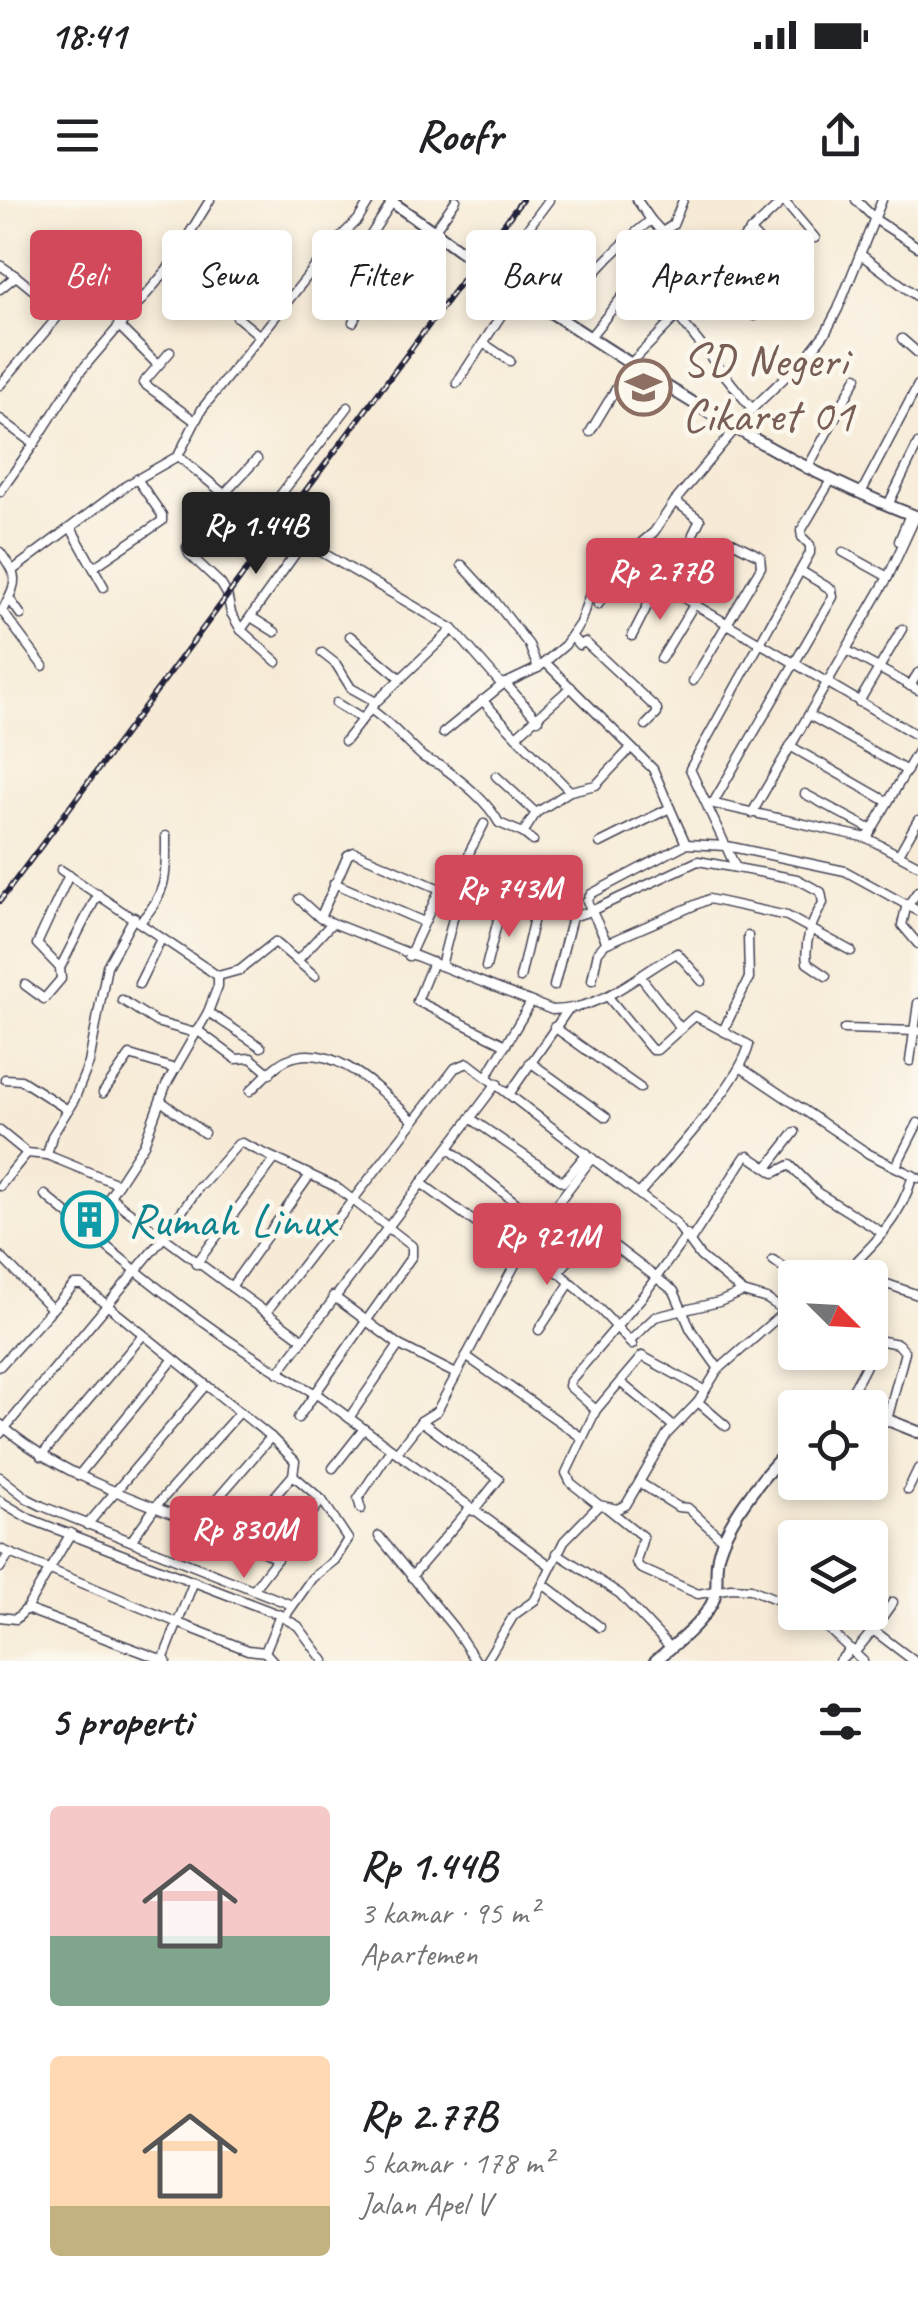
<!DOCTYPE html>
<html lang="id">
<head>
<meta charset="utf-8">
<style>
  body { margin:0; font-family:Caveat,sans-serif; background:#f2f2f2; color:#202124; height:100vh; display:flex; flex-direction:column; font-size:38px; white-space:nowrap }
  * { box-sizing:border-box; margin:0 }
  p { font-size:32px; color:#757577 }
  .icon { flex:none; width:55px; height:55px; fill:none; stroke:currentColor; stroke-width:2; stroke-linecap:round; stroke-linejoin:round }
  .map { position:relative; height:1461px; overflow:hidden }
  .panel { display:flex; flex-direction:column; background:#fff; flex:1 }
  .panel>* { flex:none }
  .top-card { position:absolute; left:30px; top:30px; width:860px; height:90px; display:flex; gap:20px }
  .needle { width:65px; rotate:114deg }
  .fabs { position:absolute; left:778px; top:1060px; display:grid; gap:20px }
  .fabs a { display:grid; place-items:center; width:110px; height:110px; border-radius:10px; background:#fff; box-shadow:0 5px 15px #0003; font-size:50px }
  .price { position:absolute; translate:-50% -85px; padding:0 22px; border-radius:10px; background:#d1495b; color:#fff; font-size:32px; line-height:65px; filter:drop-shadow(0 2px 5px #0008) }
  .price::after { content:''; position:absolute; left:50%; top:60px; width:30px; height:22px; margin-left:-15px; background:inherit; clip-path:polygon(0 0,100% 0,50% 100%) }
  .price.selected { background:#222; color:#fff }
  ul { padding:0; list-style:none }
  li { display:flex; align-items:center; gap:30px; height:250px; padding:0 50px }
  li span { display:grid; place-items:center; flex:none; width:280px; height:200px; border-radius:10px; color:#555 }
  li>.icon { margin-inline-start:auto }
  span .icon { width:120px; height:120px; fill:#fffc; stroke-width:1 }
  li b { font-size:42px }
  h2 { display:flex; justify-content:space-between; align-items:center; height:120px; padding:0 50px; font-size:42px }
  .pill { padding:0 35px; border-radius:10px; background:#fff; box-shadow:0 5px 15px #0003; font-size:35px; line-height:90px }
  .pill.selected { background:#d1495b; color:#fff }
  .status { display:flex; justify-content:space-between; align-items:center; height:70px; padding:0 50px; background:#fff; direction:ltr }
  .status svg { height:28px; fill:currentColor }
  header { display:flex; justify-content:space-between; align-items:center; height:130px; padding:0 50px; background:#fff; font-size:45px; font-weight:700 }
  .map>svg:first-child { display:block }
</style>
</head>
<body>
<div class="status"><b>18:41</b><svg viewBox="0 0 49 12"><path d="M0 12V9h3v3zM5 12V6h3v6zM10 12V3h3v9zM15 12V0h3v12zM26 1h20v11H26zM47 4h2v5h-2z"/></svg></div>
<header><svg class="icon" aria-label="menu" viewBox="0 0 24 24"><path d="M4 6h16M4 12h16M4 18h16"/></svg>Roofr<svg class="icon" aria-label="share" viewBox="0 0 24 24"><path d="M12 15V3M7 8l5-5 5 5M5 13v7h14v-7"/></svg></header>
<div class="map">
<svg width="918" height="1461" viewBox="0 0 918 1461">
  <rect width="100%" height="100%" fill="#fbf7ec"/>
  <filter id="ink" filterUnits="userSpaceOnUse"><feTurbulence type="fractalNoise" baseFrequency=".01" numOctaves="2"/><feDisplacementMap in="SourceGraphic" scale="20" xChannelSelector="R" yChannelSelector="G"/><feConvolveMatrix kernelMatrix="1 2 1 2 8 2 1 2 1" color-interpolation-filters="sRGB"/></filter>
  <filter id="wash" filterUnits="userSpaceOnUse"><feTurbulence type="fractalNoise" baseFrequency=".0048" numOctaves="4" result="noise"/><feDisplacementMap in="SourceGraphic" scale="40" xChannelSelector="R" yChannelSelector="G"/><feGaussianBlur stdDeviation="2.25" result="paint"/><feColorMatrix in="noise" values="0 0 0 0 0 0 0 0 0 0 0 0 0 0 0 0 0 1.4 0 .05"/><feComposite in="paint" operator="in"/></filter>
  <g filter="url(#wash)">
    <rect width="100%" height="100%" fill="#f7ebd7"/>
  </g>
  <g filter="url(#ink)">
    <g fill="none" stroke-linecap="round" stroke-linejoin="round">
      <defs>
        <g id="minor">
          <path d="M637,0L651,20"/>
          <path d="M783,0L815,38"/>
          <path d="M856,0L876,20L918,47"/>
          <path d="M434,31L456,0"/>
          <path d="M750,31L776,58"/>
          <path d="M525,32L549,0"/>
          <path d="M186,42L228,71"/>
          <path d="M860,54L918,97"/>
          <path d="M678,60L703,90"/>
          <path d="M0,65L16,76"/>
          <path d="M105,70L143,99"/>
          <path d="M713,79L754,116"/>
          <path d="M0,89L16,76L60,112"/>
          <path d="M677,115L752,209"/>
          <path d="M237,117L260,136"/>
          <path d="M559,119C585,80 614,49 651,20L662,32L673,25L683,0"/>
          <path d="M353,122L360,109L342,92L340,83L392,2"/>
          <path d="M118,125L157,164"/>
          <path d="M590,137L634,82L643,85"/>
          <path d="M902,139L918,153"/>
          <path d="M483,143L510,161"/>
          <path d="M170,152L143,183L195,221"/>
          <path d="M457,183L530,71"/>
          <path d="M0,185L83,87"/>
          <path d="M0,219L34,244L0,292"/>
          <path d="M590,232L632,162L713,79L745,37L783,1"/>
          <path d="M34,244L80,172L167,70L210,0"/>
          <path d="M178,256L224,294L262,315L268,311L348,207"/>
          <path d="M257,259L224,294L209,321L187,347L189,354L221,384L227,394L231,413L241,430L277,462"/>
          <path d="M807,269L857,177"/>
          <path d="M861,293L918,185"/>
          <path d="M675,301L700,320L693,334"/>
          <path d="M888,305L918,244"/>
          <path d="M71,328L104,387"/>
          <path d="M899,341L910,314"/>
          <path d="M0,352C21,380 16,383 2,411L43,466"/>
          <path d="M843,352L888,377"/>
          <path d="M462,365L495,401L529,445L538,468"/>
          <path d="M94,367L162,321V315L137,279"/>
          <path d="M13,370L127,285L178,256L202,209L333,44L358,20L370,0"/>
          <path d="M9,398L21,415"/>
          <path d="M598,405L620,368L631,367L918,536"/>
          <path d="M251,417L275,432"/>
          <path d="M241,430L298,350L313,347L453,429L502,485"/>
          <path d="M350,436L400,478"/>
          <path d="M632,436L658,385"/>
          <path d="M572,437L579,445L585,442L657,509V514L646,525"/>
          <path d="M846,450L918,490"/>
          <path d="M322,453L336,464L351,488L376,502"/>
          <path d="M661,459L732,342L760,356L761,367L693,481"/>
          <path d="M546,463L653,569L670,608"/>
          <path d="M505,483L538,520"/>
          <path d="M910,486L918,473"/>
          <path d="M482,500L516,536"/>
          <path d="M859,502L902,429"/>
          <path d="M336,503L362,519"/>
          <path d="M370,509C391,523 405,541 423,557C430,562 438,563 444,568C464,583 488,602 499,623L523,633"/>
          <path d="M809,515L907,571"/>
          <path d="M443,533L502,485L538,468L565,445L580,423L594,382L654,332L675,301L752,209L808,155L826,132L838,109L882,0"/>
          <path d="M345,541L376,502L453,429"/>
          <path d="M790,546L888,602"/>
          <path d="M496,576L536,613"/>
          <path d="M570,591L516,536L571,487"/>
          <path d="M805,594L872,630"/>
          <path d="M710,603L867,638L918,665"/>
          <path d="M713,603L833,397L832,390L801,371"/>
          <path d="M752,613L888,377L916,316"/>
          <path d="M867,638L918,551"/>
          <path d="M533,641L523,633L536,613L570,591L596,585L631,548"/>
          <path d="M600,643L670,608L686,644"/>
          <path d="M899,654L918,620"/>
          <path d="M735,666L690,569L810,353V345L802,337L801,331L831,280"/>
          <path d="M334,683L424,722"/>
          <path d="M918,691L906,708L902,725L918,744"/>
          <path d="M299,699L320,718L552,810C603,810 635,776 677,753L702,781"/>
          <path d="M320,718L348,655L354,652L440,689L469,691L572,717L591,711L698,661L797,679L821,692L823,703C812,722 804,740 807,763L826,776"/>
          <path d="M141,721C168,692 166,674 166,636"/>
          <path d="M607,743L587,701L591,694L686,644L727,646L845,671L918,711"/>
          <path d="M409,756L440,689"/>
          <path d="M297,761L332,723"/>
          <path d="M433,762L417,801L506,845"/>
          <path d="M441,766L470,651L484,624"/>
          <path d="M486,767L503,700"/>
          <path d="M60,768L98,694"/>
          <path d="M218,776L240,770L275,742L315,776"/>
          <path d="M640,776L681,829"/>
          <path d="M520,778L536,709"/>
          <path d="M592,780L598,752L605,744L709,699L787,716L851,751"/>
          <path d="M139,784L161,739"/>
          <path d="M25,785L44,799L61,779L60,768L37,744L69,675"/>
          <path d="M554,786L572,717"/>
          <path d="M609,798L652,850H657L695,816L749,845C739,885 667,960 639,994"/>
          <path d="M122,800L156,822L195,833"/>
          <path d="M208,812L261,847"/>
          <path d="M554,827L640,888"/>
          <path d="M844,829L918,831"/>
          <path d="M197,830L236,859L251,858L270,874"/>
          <path d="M723,831L749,778L748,736"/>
          <path d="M910,861L918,803"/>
          <path d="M530,862L606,917"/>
          <path d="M740,867L869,954L918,978"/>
          <path d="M487,876L530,804"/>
          <path d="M5,879L21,880L68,910"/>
          <path d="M250,891C261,881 273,866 286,860C333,838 382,893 414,921"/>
          <path d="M103,893L130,855L175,869"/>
          <path d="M510,893L567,811"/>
          <path d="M161,901L204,933"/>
          <path d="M470,918L563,982L587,953"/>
          <path d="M0,931L27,953L47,955L118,984L144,944L166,885L208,812L218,786V776L61,670"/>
          <path d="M47,955L52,936L74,900L89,863L107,766L134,717"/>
          <path d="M896,966L918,923"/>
          <path d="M767,968L795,932"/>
          <path d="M421,983L513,1050L536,1019L448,948"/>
          <path d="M118,984L110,996L124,1008L302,1139"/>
          <path d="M203,984L238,944L242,943L336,987L412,1046V1056L298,1218"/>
          <path d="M0,986L27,953"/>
          <path d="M45,995C131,1068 218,1141 318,1195L551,1366"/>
          <path d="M691,1040L745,957L749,956L774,973L790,965L818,993L883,1033"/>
          <path d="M613,1045L674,1091L691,1130L719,1169"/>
          <path d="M525,1046C564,1075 601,1107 632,1145"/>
          <path d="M0,1056L52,1109"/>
          <path d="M773,1060L797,1078"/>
          <path d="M196,1064L274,960"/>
          <path d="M848,1069L868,1078"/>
          <path d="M558,1072L591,1037L580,1025"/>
          <path d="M839,1078C872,1047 901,1019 913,975"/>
          <path d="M870,1078L918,1095"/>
          <path d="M231,1087L310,975"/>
          <path d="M333,1096L399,1145L456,1174"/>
          <path d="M267,1111L455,868L468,863L675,1022L700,1056L743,1092L767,1099L785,1111"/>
          <path d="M539,1130L570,1083"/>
          <path d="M878,1140L898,1144L905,1152L887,1220"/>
          <path d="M629,1142L655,1117L719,1102L743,1092"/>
          <path d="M466,1156L581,1237"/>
          <path d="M0,1166L74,1085H82L271,1237L295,1261L293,1275L238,1339"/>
          <path d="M278,1173L497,883"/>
          <path d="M620,1182L673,1226"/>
          <path d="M698,1202L726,1226"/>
          <path d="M846,1203C862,1171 885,1143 875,1107"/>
          <path d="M596,1210L569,1186L570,1181L642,1097L687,1035"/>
          <path d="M349,1218L399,1145"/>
          <path d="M421,1221L499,1279L473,1311"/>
          <path d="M0,1224C78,1292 186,1311 277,1359"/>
          <path d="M0,1234L163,1038L199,987"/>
          <path d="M397,1252L421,1221L437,1211L525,1046L592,958"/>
          <path d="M41,1256L143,1135"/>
          <path d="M333,1268L363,1230"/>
          <path d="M78,1276L173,1160"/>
          <path d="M0,1277L28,1299L42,1306L292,1405"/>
          <path d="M640,1283L678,1307L688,1308L724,1341"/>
          <path d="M908,1290L918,1269"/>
          <path d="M0,1301L30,1319L280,1415"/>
          <path d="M599,1305L571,1283L566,1273L596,1210L642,1156L704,1190"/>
          <path d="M607,1308L643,1337L636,1362L640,1368L698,1394L731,1388L751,1389L795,1407"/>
          <path d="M361,1309L358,1299L391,1249"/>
          <path d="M198,1321L271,1237"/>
          <path d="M87,1325L205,1186"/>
          <path d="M379,1336L454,1428L476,1461"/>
          <path d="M131,1341L156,1306L239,1213"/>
          <path d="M0,1349L178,1423L248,1450L265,1452L273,1461"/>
          <path d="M557,1353L620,1394L671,1448"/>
          <path d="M0,1368L9,1354"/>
          <path d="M411,1377L470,1308"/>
          <path d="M543,1384L600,1427"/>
          <path d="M253,1390L322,1300"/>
          <path d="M26,1409L166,1461"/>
          <path d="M810,1412L863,1461"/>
          <path d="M280,1415L284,1418L312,1378L335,1360L348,1339L322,1300L293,1275"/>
          <path d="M0,1417L16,1419L26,1409L71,1333"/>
          <path d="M284,1418L298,1426L324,1461"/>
          <path d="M873,1430L893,1402"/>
          <path d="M265,1452L280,1415"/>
          <path d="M855,1452L873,1430L914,1461"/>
          <path d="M163,1460L194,1381"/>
          <path d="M486,1461L514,1415L535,1400L564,1341L599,1305L617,1309L626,1305L667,1234L698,1202L717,1171L785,1111L795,1118"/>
          <path d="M839,1461L851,1449"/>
        </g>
        <g id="tertiary">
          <path d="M389,0L443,38"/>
          <path d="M505,83C636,166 773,263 918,317"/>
          <path d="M827,1208L837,1202L856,1208"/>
          <path d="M870,1213L918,1232"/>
          <path d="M655,1461C674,1445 698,1427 711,1405C721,1388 713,1371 719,1352C730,1315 767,1270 795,1244"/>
        </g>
      </defs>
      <use href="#minor" stroke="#424052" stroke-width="11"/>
      <use href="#tertiary" stroke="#424052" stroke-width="14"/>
      <use href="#minor" stroke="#fff" stroke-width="8"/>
      <use href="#tertiary" stroke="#fff" stroke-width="10"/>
      <defs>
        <path id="rail" d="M0,701L522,0"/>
      </defs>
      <use href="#rail" stroke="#22223b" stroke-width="6"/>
      <use href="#rail" stroke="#fbf7ec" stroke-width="2.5" stroke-dasharray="8" stroke-linecap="butt"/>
      <defs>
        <path id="tertiary-bridge" d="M443,38L505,83"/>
      </defs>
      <use href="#tertiary-bridge" stroke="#424052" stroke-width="14" stroke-linecap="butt"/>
      <use href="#tertiary-bridge" stroke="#fff" stroke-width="10"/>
    </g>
  </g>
  <defs>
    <symbol id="school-ring" viewBox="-11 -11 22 22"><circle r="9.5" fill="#fbf7ec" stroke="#8d6e63" stroke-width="1.5"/><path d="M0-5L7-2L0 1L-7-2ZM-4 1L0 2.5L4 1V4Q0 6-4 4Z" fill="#8d6e63"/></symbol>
    <symbol id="building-ring" viewBox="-11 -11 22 22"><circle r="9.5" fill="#fbf7ec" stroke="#0f9aa8" stroke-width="1.5"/><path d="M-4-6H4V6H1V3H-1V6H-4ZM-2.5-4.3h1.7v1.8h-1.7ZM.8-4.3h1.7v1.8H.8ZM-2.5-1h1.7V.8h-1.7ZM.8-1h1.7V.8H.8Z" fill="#0f9aa8"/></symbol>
  </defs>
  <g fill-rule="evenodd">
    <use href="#school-ring" x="612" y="156" width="63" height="63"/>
    <use href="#building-ring" x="58" y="988" width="63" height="63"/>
  </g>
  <g text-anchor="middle" stroke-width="9" stroke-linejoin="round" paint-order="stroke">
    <g font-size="48" fill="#785e54" stroke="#fbf7ec" text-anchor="start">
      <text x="682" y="176">SD Negeri<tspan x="682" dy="55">Cikaret 01</tspan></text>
    </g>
    <g font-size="48" fill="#0d838f" stroke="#fbf7ec" text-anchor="start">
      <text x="128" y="1036">Rumah Linux</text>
    </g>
  </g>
</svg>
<div class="fabs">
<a><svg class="needle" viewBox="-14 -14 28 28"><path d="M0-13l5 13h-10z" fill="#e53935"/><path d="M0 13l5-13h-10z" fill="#757577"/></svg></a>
<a><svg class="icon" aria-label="locate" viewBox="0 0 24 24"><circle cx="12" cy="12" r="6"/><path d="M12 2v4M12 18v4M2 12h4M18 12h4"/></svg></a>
<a><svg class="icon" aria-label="layers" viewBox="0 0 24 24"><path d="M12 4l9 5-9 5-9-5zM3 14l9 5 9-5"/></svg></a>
</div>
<b class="price selected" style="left:256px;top:377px">Rp 1.44B</b>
<b class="price" style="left:660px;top:423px">Rp 2.77B</b>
<b class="price" style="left:509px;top:740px">Rp 743M</b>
<b class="price" style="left:547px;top:1088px">Rp 921M</b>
<b class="price" style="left:244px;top:1381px">Rp 830M</b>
<div class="top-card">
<a class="pill selected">Beli</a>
<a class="pill">Sewa</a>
<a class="pill">Filter</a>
<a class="pill">Baru</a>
<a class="pill">Apartemen</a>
</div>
</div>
<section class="panel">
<h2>5 properti<svg class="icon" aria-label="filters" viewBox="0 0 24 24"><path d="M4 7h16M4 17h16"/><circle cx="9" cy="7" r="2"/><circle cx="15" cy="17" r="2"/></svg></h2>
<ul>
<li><span style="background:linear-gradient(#f6c9c9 65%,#7fa58c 0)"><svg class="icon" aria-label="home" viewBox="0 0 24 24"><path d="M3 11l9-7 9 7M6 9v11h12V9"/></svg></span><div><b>Rp 1.44B</b><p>3 kamar · 95 m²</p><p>Apartemen</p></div></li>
<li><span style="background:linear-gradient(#ffd9b3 75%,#c2b280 0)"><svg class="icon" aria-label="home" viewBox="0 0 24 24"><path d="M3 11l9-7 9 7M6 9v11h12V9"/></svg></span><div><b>Rp 2.77B</b><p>5 kamar · 178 m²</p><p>Jalan Apel V</p></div></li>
</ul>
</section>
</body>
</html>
